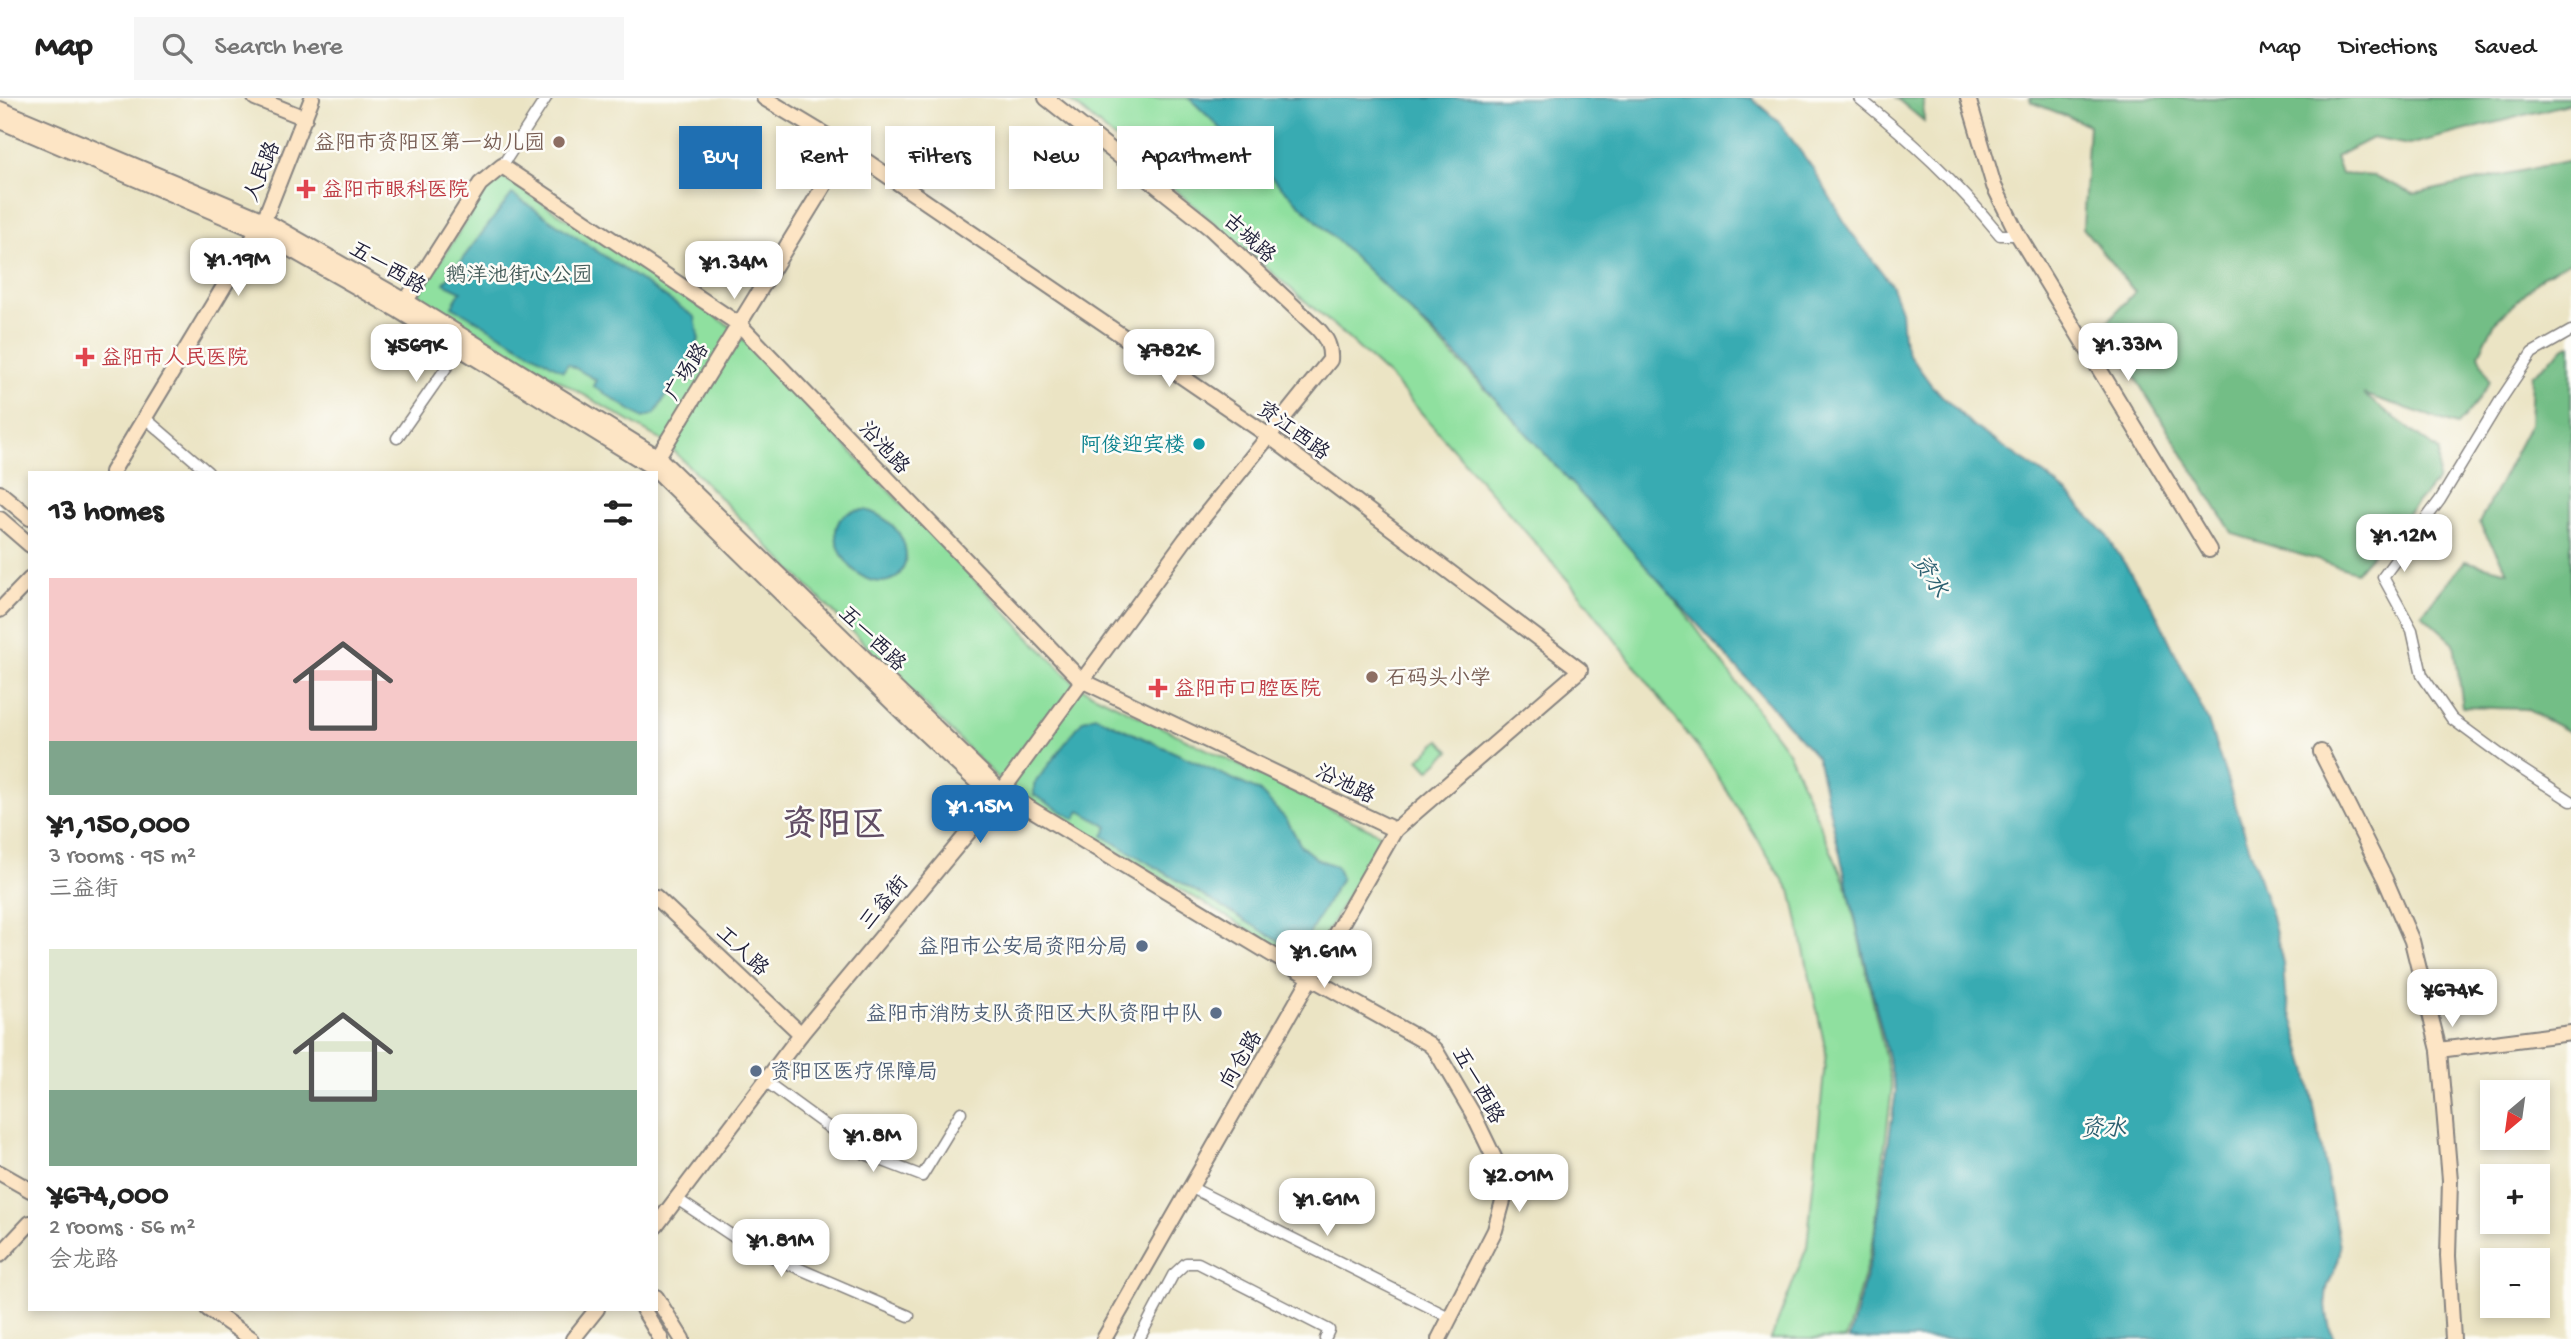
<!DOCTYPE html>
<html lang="en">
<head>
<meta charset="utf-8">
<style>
  body { margin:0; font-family:"Gochi Hand","LXGW WenKai TC",sans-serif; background:#f6f6f6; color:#222; height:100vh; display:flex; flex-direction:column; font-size:26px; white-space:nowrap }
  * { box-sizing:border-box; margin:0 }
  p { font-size:23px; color:#767676 }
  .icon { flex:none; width:38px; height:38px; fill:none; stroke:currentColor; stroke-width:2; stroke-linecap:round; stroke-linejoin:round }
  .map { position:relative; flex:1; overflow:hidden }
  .side { position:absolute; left:28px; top:373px; width:630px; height:840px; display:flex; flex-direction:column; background:#fff; border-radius:0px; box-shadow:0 4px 10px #0003 }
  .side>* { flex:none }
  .guide { position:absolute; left:679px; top:28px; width:665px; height:63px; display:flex; gap:14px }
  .needle { width:46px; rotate:209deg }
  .buttons { position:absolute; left:2480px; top:982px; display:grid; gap:14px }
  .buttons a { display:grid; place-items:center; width:70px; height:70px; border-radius:0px; background:#fff; box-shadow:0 4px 10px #0003; font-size:35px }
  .price { position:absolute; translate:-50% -60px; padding:0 16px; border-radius:14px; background:#fff; color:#222; font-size:23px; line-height:46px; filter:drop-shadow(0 2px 4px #0008) }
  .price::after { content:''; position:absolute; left:50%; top:42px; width:21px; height:16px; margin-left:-10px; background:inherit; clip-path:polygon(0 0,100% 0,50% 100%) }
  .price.current { background:#1f6fb2; color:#fff }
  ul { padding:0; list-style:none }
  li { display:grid; align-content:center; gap:14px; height:371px; padding:0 21px }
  li span { display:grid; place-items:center; height:217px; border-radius:0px; color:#555 }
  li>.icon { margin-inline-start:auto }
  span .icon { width:126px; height:126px; fill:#fffc; stroke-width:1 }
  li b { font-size:30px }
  h2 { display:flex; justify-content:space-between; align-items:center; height:84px; padding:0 21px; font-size:30px }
  .tag { padding:0 24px; border-radius:0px; background:#fff; box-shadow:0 4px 10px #0003; font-size:24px; line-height:63px }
  .tag.current { background:#1f6fb2; color:#fff }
  header { display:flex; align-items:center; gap:42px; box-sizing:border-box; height:98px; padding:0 35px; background:#fff; border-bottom:2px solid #e0e0e0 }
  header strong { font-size:33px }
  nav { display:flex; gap:38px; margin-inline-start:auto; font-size:24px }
  .search { width:490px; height:63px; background:#f6f6f6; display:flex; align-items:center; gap:18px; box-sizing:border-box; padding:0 24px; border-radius:0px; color:#767676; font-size:26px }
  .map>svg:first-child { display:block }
</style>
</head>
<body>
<header>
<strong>Map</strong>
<div class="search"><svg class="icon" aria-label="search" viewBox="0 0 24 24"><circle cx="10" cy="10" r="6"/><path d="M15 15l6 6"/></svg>Search here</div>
<nav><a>Map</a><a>Directions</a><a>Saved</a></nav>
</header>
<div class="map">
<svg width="2571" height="1241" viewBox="0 0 2571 1241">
  <rect width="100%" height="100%" fill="#fdfcf7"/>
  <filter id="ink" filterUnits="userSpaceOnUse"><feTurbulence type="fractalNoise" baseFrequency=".0143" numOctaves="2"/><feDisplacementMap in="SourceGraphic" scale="14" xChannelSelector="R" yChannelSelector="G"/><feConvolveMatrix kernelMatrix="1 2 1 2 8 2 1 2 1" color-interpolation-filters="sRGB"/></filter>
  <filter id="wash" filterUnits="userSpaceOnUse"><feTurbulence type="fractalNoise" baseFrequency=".00686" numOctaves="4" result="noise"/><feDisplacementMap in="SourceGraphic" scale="28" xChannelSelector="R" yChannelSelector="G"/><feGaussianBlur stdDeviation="1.57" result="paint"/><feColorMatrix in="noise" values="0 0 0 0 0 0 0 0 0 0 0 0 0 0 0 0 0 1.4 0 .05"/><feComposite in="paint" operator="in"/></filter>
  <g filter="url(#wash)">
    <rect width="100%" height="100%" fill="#ebe4c4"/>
    <g fill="#8fe09f" stroke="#58816d" stroke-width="2">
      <path d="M1064,0H1204L1628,439L1789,655L1848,792L1892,990L1873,1144L1846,1241H1771L1807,1149L1826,954L1792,796L1708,663L1579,495L1390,279L1332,226L1078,9Z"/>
      <path d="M497,75L731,229L1077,588L1382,737L1308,867L1001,684L666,345L417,199Z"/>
      <path d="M1440,642L1450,653L1429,672L1419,661Z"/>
    </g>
    <g fill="#73be86" stroke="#4a7060" stroke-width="2">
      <path d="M1896,0H1923L1924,23Z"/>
      <path d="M2030,0H2568L2571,5L2409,47L2372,40L2335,59L2341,76L2375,78L2414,96L2571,62V163L2544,177L2495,224L2479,256L2490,284L2477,304L2457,327L2363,296L2439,353L2437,383L2356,474L2233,436L2103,228L2135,194L2083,130L2089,27L2031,4Z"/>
      <path d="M2571,247V635L2526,611L2463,609L2454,545L2422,516L2465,463L2508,474L2479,425L2530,326L2532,278L2565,249Z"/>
    </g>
    <g fill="#39abb2" stroke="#2e6676" stroke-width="2">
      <path d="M1189,0H1751L1779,24L1814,72L1850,133L1891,186L1901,212L1903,240L1908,255L1932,288L1973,328L2045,377L2068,396L2105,435L2154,511L2208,623L2272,819L2283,865L2285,895L2307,971L2340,1148C2341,1166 2331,1175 2327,1191C2324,1206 2328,1227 2334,1241H1849L1873,1152L1896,993L1817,659L1456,257Z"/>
      <path d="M512,96L695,219L699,242L655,316L643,320L593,288L596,282L568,266L563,273L452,208L461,193L444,185Z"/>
      <path d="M865,412C880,416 895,426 902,441C911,460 904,484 880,484C842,483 811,411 865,412Z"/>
      <path d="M1095,618L1259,693L1287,722L1301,748L1317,761L1336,768L1341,780L1302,849L1294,852L1103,738L1108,729L1080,713L1075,721L1034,697V686L1083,622Z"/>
    </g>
  </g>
  <g filter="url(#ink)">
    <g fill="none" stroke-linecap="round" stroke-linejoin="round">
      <defs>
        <g id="street">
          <path d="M1859,0C1913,44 1955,82 2000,137H2018"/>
          <path d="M502,68L546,0"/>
          <path d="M2571,233L2532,255L2500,303L2440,402L2383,479L2412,532L2422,577L2452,621L2509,663L2571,703"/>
          <path d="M145,320L208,374"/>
          <path d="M397,340L460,250"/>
          <path d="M765,983L865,1056L922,1078L961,1014"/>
          <path d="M1190,1089L1449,1219"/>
          <path d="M677,1101L749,1149L909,1218"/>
          <path d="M1139,1241L1173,1177L1186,1165H1198L1329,1232L1325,1241"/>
        </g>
        <g id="secondary">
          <path d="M255,0L305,20"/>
          <path d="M764,0L847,50L1269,338L1580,572L1395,732L1104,1241"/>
          <path d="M1968,0L1994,88L2018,137L2209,452"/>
          <path d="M0,11L264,122L406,203L658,359L1001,693L1311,880L1429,946L1436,953L1473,1016L1500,1072L1506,1092L1495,1132L1439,1241"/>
          <path d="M0,23L258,133L399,213L652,369L907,619L995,701"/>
          <path d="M402,209L480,86L502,68L740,227L1081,582L1395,732"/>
          <path d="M654,365L847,50"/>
          <path d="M112,374L264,122L312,0"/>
          <path d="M0,395L30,420"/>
          <path d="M0,421L30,447"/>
          <path d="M0,512L30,481"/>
          <path d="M2321,654L2385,781L2412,843L2439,952L2450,1082L2448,1158L2453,1241"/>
          <path d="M656,799L801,936"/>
          <path d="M2439,952L2571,935"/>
          <path d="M0,1075L30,1092"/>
          <path d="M656,1128L801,936L996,701L1185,442L1330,262C1331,249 1327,241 1318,231L1210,130L1046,0"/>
          <path d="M0,1157L30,1125"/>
          <path d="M656,1199L682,1241"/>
          <path d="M208,1211L252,1241"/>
          <path d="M643,1211L661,1241"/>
          <path d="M573,1241L597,1211"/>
        </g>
      </defs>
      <use href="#street" stroke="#868380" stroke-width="13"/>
      <use href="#secondary" stroke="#868380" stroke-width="18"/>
      <use href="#street" stroke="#fff" stroke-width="10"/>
      <use href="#secondary" stroke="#fde5c5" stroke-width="14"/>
    </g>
  </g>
  <g fill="#8d6e63" stroke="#fdfcf7" stroke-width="2.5">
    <circle cx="559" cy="44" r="7"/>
    <circle cx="1372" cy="579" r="7"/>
  </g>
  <g fill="#e0444e" stroke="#fdfcf7" stroke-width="2.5">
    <path d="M302.5 80.5h7v7h7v7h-7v7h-7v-7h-7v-7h7z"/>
    <path d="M81.5 248.5h7v7h7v7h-7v7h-7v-7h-7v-7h7z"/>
    <path d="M1154.5 579.5h7v7h7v7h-7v7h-7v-7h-7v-7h7z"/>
  </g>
  <circle fill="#0f9aa8" stroke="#fdfcf7" stroke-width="2.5" cx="1199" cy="346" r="7"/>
  <g fill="#5c6f8a" stroke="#fdfcf7" stroke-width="2.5">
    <circle cx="1142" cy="848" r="7"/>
    <circle cx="1216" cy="915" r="7"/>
    <circle cx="756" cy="973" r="7"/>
  </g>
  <g text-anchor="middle" stroke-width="5" stroke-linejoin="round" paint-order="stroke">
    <g font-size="21" fill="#785e54" stroke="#fdfcf7" text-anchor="end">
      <text x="545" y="51">益阳市资阳区第一幼儿园</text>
      <text x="1386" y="586" text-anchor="start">石码头小学</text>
    </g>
    <g font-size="21" fill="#22223b" stroke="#fdfcf7">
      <text transform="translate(261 73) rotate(-68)" y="7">人民路</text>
      <text transform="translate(1250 139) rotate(43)" y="7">古城路</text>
      <text transform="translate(388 169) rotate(30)" y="7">五一西路</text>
      <text transform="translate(686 273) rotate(-58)" y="7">广场路</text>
      <text transform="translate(1294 332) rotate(36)" y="7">资江西路</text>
      <text transform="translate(885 349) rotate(47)" y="7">沿池路</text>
      <text transform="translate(873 540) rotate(44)" y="7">五一西路</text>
      <text transform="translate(1346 685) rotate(26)" y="7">沿池路</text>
      <text transform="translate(883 804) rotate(-50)" y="7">三益街</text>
      <text transform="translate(743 852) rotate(43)" y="7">工人路</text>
      <text transform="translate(1240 961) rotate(-60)" y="7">向仓路</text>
      <text transform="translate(1479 987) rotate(61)" y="7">五一西路</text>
    </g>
    <g font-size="21" fill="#be3a42" stroke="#fdfcf7" text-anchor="start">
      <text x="322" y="98">益阳市眼科医院</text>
      <text x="101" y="266">益阳市人民医院</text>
      <text x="1174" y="597">益阳市口腔医院</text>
    </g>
    <g font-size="21" fill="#435b59" stroke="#fdfcf7">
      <text x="519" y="183">鹅洋池街心公园</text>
    </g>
    <g font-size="21" fill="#0d838f" stroke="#fdfcf7" text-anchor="end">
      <text x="1185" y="353">阿俊迎宾楼</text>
    </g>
    <g font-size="21" fill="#4e5e75" stroke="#fdfcf7" text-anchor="end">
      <text x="1128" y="855">益阳市公安局资阳分局</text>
      <text x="1202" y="922">益阳市消防支队资阳区大队资阳中队</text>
      <text x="770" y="980" text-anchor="start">资阳区医疗保障局</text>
    </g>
    <g font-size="23" font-style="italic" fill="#2c6071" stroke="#fdfcf7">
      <text transform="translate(1931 477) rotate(57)" y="8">资水</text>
      <text x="2103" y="1037">资水</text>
    </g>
    <g font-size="35" font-weight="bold" fill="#614d64" stroke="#fdfcf7">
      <text x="834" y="737">资阳区</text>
    </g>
  </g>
</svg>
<div class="buttons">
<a><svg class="needle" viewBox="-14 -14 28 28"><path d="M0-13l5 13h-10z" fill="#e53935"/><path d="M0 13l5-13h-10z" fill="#767676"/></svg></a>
<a>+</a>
<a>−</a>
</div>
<b class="price" style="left:238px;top:200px">¥1.19M</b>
<b class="price" style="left:734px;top:203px">¥1.34M</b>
<b class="price" style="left:2128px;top:285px">¥1.33M</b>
<b class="price" style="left:416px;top:286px">¥569K</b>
<b class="price" style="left:1169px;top:291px">¥782K</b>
<b class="price" style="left:2404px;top:476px">¥1.12M</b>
<b class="price current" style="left:980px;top:747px">¥1.15M</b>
<b class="price" style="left:1324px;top:892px">¥1.61M</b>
<b class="price" style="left:2452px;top:931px">¥674K</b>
<b class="price" style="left:873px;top:1076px">¥1.8M</b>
<b class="price" style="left:1519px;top:1116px">¥2.01M</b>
<b class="price" style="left:1327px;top:1140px">¥1.61M</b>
<b class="price" style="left:781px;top:1181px">¥1.81M</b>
<div class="guide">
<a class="tag current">Buy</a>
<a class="tag">Rent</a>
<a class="tag">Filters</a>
<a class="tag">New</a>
<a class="tag">Apartment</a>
</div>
<section class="side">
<h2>13 homes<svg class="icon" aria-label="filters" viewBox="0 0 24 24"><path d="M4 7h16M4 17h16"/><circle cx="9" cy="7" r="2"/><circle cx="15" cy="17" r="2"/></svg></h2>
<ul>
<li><span style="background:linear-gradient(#f6c9c9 75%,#7fa58c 0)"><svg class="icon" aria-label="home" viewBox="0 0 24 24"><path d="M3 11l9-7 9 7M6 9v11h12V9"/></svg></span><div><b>¥1,150,000</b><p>3 rooms · 95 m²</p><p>三益街</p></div></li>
<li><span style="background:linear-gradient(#dfe7d0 65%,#7fa58c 0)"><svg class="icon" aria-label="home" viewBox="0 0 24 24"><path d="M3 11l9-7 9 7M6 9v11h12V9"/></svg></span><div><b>¥674,000</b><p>2 rooms · 56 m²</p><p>会龙路</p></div></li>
</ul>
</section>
</div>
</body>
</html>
